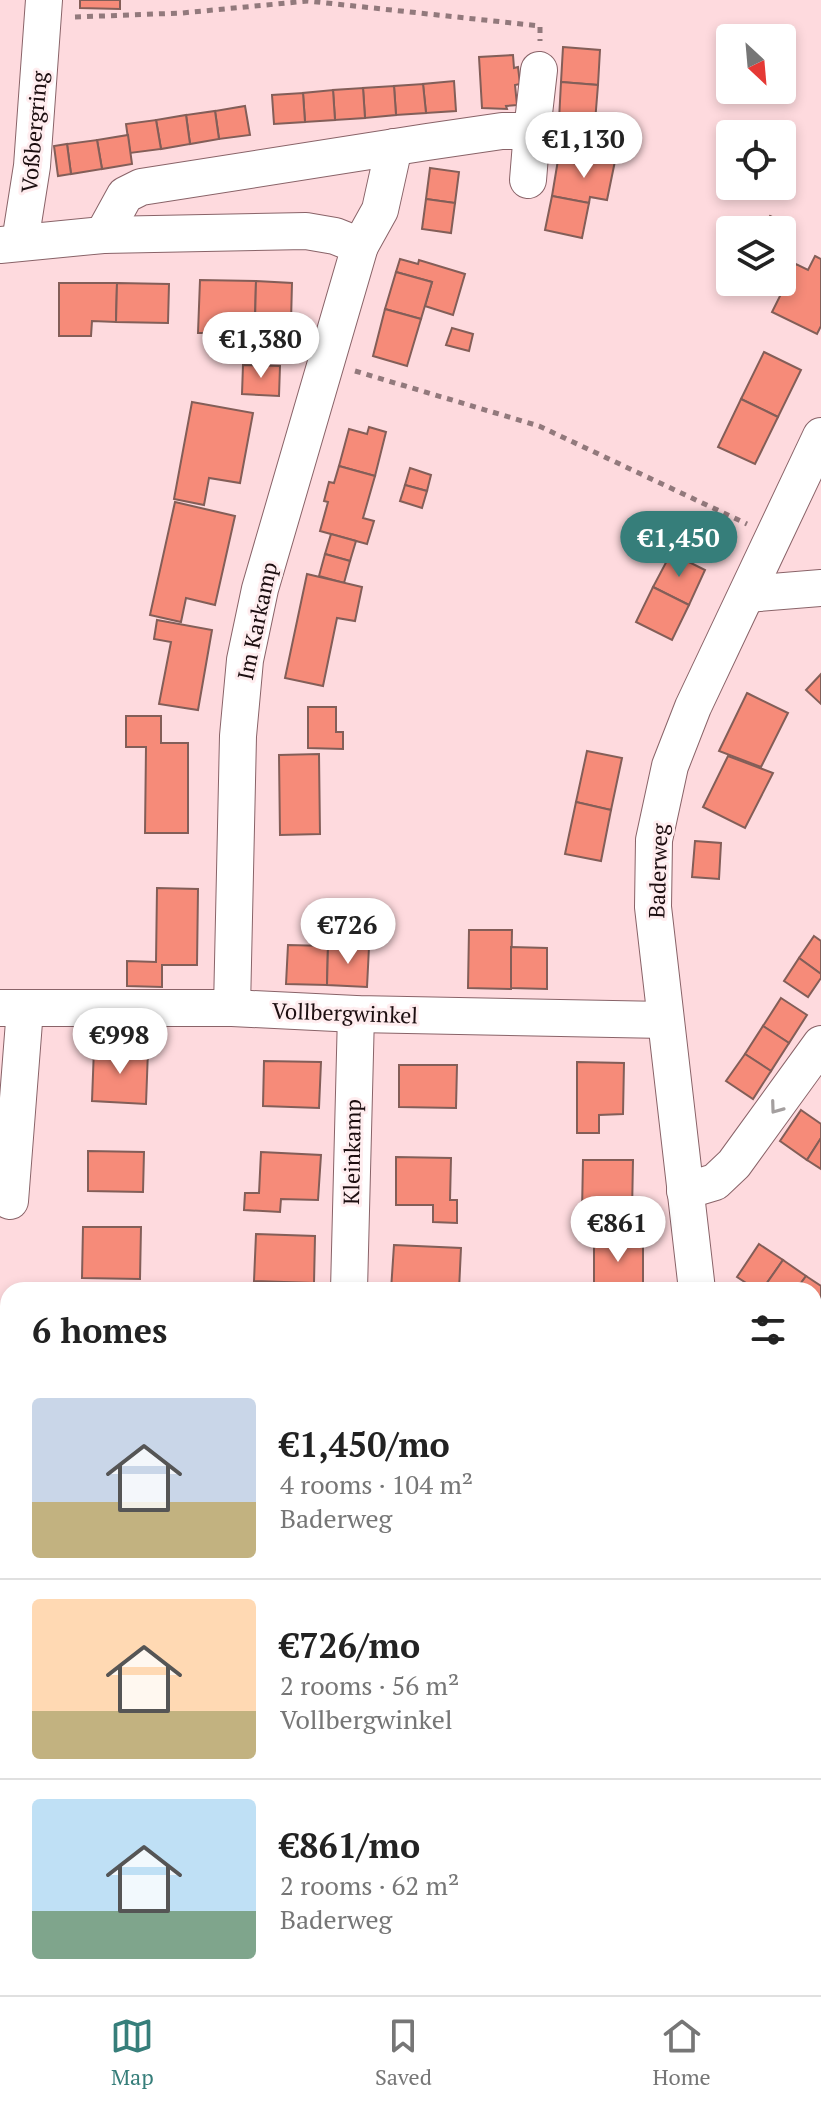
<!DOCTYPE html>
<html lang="en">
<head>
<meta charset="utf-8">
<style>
  body { margin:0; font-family:"PT Serif",serif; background:#f2f2f2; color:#222; height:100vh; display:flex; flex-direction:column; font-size:30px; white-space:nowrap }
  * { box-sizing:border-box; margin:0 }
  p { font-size:26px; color:#767676 }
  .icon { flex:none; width:44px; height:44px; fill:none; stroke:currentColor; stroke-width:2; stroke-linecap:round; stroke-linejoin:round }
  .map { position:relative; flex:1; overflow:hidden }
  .drawer { position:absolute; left:0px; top:1282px; width:822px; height:714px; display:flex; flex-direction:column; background:#fff; border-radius:24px 24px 0 0; box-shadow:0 4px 12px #0003 }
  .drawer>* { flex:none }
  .needle { width:52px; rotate:154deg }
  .controls { position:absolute; left:716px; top:24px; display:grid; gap:16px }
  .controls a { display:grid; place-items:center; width:80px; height:80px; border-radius:8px; background:#fff; box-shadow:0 4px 12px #0003; font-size:40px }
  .price { position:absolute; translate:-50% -68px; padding:0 18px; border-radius:28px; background:#fff; color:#222; font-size:26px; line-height:52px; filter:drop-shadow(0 2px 4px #0008) }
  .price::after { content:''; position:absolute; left:50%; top:48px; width:24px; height:18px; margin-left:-12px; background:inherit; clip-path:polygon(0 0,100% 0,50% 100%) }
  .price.selected { background:#367e7a; color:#fff }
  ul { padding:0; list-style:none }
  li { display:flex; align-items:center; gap:24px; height:200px; padding:0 32px }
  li+li { border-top:2px solid #e0e0e0 }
  li span { display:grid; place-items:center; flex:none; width:224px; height:160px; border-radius:8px; color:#555 }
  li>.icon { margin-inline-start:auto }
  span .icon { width:96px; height:96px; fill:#fffc; stroke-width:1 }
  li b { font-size:34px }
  h2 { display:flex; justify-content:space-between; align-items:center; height:96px; padding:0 32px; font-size:34px }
  .menu { display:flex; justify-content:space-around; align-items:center; height:112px; border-top:2px solid #e0e0e0; background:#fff; font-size:22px; color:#767676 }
  .menu a { display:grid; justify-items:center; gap:4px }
  .menu .selected { color:#367e7a }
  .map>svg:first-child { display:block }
</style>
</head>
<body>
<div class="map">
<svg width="821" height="1995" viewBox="0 0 821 1995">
  <rect width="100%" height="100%" fill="#fedade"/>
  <g fill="#f68b79" stroke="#835e58" stroke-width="2">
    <path d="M80,0H120V9L80,8Z"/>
    <path d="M563,47L600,50L598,85L561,82Z"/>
    <path d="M513,55L514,68L518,67L520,84L515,85L517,105L506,106L507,109L482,108L479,57Z"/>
    <path d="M454,81L456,111L426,113L423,84Z"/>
    <path d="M561,82L598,85L595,122L559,120Z"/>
    <path d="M423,84L426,113L396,115L394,86Z"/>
    <path d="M394,86L396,115L365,118L363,88Z"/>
    <path d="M363,88L365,118L335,120L333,90Z"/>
    <path d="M333,90L335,120L305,122L303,93Z"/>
    <path d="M303,93L305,122L274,124L272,95Z"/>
    <path d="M245,106L250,135L219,139L215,111Z"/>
    <path d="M215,111L219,139L190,144L186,115Z"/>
    <path d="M186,115L190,144L161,149L156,120Z"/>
    <path d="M156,120L161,149L130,153L126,124Z"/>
    <path d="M128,135L132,164L102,169L97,140Z"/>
    <path d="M97,140L102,169L71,174L67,144Z"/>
    <path d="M67,144L71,174L58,176L54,146Z"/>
    <path d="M584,156L615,161L607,200L590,197L589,203L552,196L558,160L583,165Z"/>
    <path d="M430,168L459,172L455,203L426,199Z"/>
    <path d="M552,196L589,203L582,238L545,230Z"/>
    <path d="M426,199L455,203L451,233L422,229Z"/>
    <path d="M770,216L791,226L784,240L782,230H764Z"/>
    <path d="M815,256L821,259V326L817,334L772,312L796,264L808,270Z"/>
    <path d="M400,259L418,264L419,260L465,274L453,315L425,306L432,282L396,272Z"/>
    <path d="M396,272L432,282L421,319L385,309Z"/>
    <path d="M200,280L256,281L255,321L223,320L224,333H198Z"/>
    <path d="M256,281L292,283L291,322L255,321Z"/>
    <path d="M59,283H117L116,322L92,321L91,336H59Z"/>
    <path d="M117,283L169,284L168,323L116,322Z"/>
    <path d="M385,309L421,319L407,366L373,356Z"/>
    <path d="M452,328L473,334L469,351L446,345Z"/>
    <path d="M764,352L801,370L778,417L741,399Z"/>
    <path d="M243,365L280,366L279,396L242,394Z"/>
    <path d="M741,399L778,417L755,464L718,447Z"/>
    <path d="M192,402L253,413L240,483L209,478L204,505L174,499Z"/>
    <path d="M369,427L386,432L375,476L339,466L349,429L367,434Z"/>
    <path d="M339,466L375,476L363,518L374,521L367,544L320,531L328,502L324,501L329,482L334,483Z"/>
    <path d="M410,468L431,475L427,491L405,485Z"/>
    <path d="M405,485L427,491L422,508L400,501Z"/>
    <path d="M175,502L235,516L215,605L186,598L181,622L150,615Z"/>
    <path d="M331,534L356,541L350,561L325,554Z"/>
    <path d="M671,553L705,570L689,605L653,587Z"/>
    <path d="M325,554L350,561L344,583L319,576Z"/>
    <path d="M307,574L362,587L355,621L337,618L323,686L285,678Z"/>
    <path d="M653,587L689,605L672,640L636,622Z"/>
    <path d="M157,620L212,630L198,710L159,704L171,642L154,639Z"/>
    <path d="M821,674V704L806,690Z"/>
    <path d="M747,693L788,713L761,767L719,751Z"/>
    <path d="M308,707H336V732H343V749L308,748Z"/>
    <path d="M126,716H161V743H188V833H145L146,747H126Z"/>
    <path d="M587,751L622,758L611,810L576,802Z"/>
    <path d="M319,754L320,834L280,835L279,755Z"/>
    <path d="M728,756L773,773L745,828L703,807Z"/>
    <path d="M576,802L611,810L601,861L565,854Z"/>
    <path d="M695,841L721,843L719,879L692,877Z"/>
    <path d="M157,888L198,889L197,965H162V987L127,986V961L156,962Z"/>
    <path d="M469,930H512L511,989L468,988Z"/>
    <path d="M814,936L821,941V974L799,958Z"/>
    <path d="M288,945L328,946L327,985L286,984Z"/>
    <path d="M328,946L369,947L367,987L327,985Z"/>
    <path d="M511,947L547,948V989L511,988Z"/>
    <path d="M799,958L821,974V978L808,997L784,981Z"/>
    <path d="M781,998L807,1015L789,1043L763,1026Z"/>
    <path d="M763,1026L789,1043L771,1071L745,1054Z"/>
    <path d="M94,1048L148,1050L146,1104L92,1101Z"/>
    <path d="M745,1054L771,1071L753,1099L726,1081Z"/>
    <path d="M264,1061L321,1062L319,1108L263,1106Z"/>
    <path d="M577,1062L624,1063L623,1114L599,1115V1133H577Z"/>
    <path d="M399,1065H457L456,1108L399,1107Z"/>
    <path d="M801,1110L821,1124V1138L807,1160L780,1141Z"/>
    <path d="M821,1138V1169L807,1160Z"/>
    <path d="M88,1151L144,1152L143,1192L88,1191Z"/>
    <path d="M261,1152L321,1155L318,1200L281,1199L280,1212L244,1210L245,1193H259Z"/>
    <path d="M396,1157L451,1158L450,1200H457V1223L433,1222V1205H396Z"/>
    <path d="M583,1160H633L632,1213L582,1212Z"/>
    <path d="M83,1227H141L140,1279L82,1278Z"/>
    <path d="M256,1234L315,1236L314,1283L254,1281Z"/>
    <rect x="594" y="1238" width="49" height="52"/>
    <path d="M759,1244L783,1260L762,1290H757L737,1277Z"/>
    <path d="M394,1245L461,1248L459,1290H391Z"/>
    <path d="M783,1260L806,1276L796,1290H762Z"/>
    <path d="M806,1276L821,1286V1303L814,1314V1290H796Z"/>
    <path d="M821,1303V1333L814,1329V1314Z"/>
    <path d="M0,1345L8,1346V1398L0,1397Z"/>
    <path d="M0,1523H4L0,1573Z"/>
    <path d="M8,1902V1955L0,1957V1903Z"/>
    <path d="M5,1956L8,1988H11L12,1995H0V1957Z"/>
    <path d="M226,1988H235L236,1995H192Z"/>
    <path d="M235,1988H261L236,1993Z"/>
    <path d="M276,1988H303L304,1995H277Z"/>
  </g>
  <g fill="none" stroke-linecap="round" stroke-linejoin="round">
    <defs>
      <g id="minor">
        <path d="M528,180L532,131"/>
        <path d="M103,235L125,195L141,187L427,142L502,131H532L539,70"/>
        <path d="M20,242L32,166L44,0"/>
        <path d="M0,245L103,235L306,231L335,236L360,246L260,589L245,660L238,736L232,1008"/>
        <path d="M360,246L380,210L394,147"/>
        <path d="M747,594L821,588"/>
        <path d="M0,1008H232L356,1014L665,1020"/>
        <path d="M685,1191L715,1182L734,1164L821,1044"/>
        <path d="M10,1201L25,1009"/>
        <path d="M349,1290L356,1014"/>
        <path d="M697,1290L653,907L654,840L670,766L693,707L821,436"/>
        <path d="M0,1438H8"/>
        <path d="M814,1492L821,1472"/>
        <path d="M0,1681L8,1682"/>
        <path d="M0,1734L8,1772"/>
        <path d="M814,1756L821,1757"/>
        <path d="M0,1867L8,1866"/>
        <path d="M54,1988L55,1995"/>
        <path d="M785,1988V1995"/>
      </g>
    </defs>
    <use href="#minor" stroke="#896368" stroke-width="38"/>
    <g stroke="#92797c" stroke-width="5" stroke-dasharray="6 6" stroke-linecap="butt">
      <path d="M75,17L182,13L308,1L540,26V41"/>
      <path d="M355,371L539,426L747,524"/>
      <path d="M814,1385L821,1387"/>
    </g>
    <use href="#minor" stroke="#fff" stroke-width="36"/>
  </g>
  <defs><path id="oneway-chevron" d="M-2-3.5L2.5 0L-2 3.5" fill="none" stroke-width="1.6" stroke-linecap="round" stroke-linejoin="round" transform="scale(2)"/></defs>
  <use stroke="#a49f9f" href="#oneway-chevron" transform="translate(776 1108) rotate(126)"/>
  <g text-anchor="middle" stroke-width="6" stroke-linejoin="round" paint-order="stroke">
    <g font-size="22" fill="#1c0e10" stroke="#ffedef">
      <text transform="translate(34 132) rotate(-85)" y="8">Voßbergring</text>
      <text transform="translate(257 621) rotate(-78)" y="8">Im Karkamp</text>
      <text transform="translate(658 871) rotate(-88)" y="8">Baderweg</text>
      <text transform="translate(345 1013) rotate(2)" y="8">Vollbergwinkel</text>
      <text transform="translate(352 1152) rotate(-89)" y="8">Kleinkamp</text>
    </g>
  </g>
</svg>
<div class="controls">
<a><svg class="needle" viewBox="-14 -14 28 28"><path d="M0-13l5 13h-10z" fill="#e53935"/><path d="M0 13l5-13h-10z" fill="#767676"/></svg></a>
<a><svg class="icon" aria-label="locate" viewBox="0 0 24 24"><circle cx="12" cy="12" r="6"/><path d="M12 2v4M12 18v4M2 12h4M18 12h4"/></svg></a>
<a><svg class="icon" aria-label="layers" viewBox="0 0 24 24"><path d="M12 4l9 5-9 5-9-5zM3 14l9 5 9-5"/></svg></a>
</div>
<b class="price" style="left:584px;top:180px">€1,130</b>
<b class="price" style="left:261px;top:380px">€1,380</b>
<b class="price selected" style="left:679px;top:579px">€1,450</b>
<b class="price" style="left:348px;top:966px">€726</b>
<b class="price" style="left:120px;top:1076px">€998</b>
<b class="price" style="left:618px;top:1264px">€861</b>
<section class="drawer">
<h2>6 homes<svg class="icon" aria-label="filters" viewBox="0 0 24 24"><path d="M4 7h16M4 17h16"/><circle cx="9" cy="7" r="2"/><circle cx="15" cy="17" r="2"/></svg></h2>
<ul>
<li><span style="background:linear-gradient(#c9d6e8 65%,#c2b280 0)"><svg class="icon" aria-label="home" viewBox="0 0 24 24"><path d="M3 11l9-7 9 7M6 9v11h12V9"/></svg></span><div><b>€1,450/mo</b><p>4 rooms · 104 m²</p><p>Baderweg</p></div></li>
<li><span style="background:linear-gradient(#ffd9b3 70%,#c2b280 0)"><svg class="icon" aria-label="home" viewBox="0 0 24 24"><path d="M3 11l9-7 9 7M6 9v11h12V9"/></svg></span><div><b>€726/mo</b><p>2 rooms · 56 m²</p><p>Vollbergwinkel</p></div></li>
<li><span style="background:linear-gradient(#bfe0f5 70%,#7fa58c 0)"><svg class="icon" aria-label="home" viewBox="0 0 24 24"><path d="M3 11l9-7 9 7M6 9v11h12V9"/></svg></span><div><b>€861/mo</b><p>2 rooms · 62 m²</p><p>Baderweg</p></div></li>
</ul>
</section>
</div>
<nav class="menu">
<a class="selected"><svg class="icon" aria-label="map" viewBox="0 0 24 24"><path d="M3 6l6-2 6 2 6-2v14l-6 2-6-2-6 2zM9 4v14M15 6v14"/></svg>Map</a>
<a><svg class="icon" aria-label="saved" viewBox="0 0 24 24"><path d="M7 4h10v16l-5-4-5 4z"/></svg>Saved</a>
<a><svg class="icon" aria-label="home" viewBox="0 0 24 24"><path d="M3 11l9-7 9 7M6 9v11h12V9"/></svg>Home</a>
</nav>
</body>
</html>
